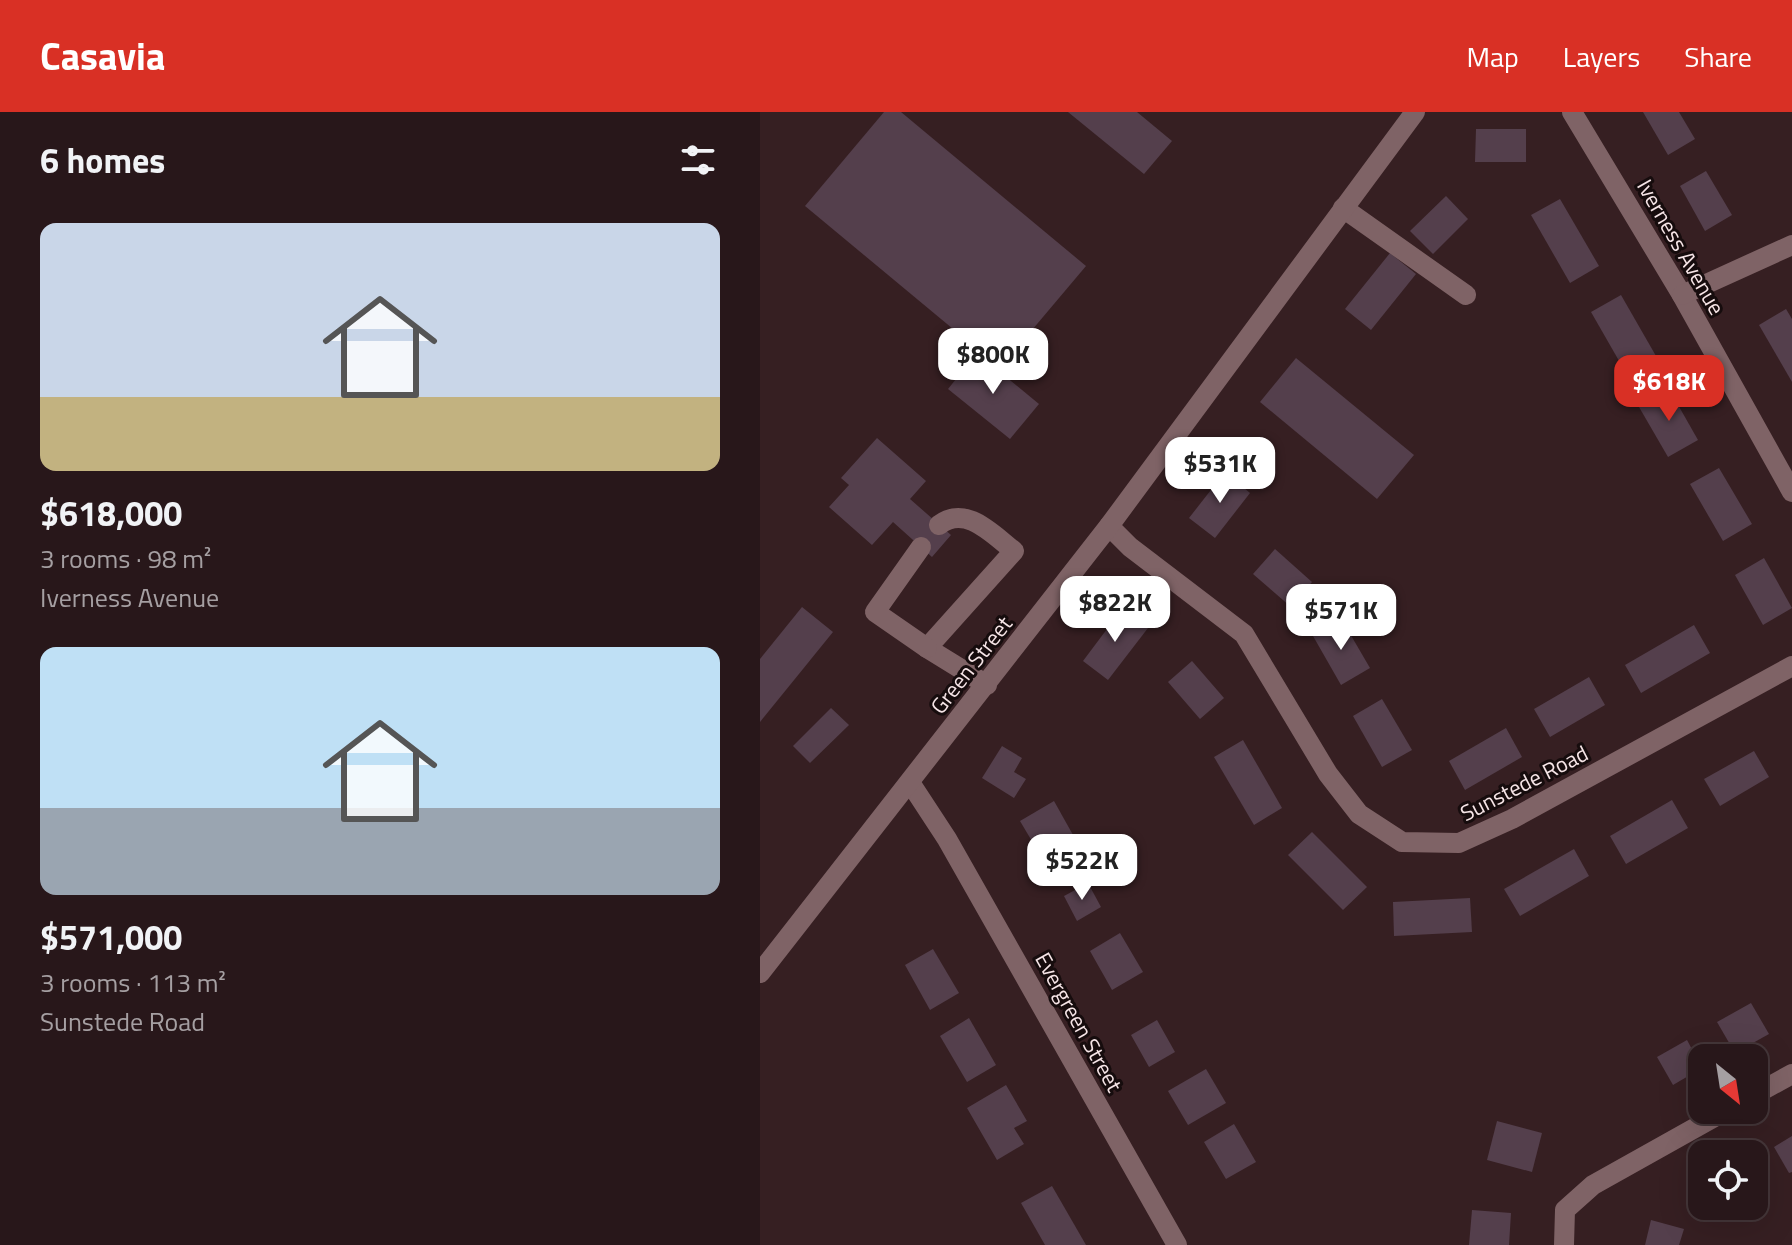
<!DOCTYPE html>
<html lang="en">
<head>
<meta charset="utf-8">
<style>
  body { margin:0; font-family:"Titillium Web",sans-serif; background:#302023; color:#f1f3f6; height:100vh; display:flex; flex-direction:column; font-size:30px; white-space:nowrap }
  * { box-sizing:border-box; margin:0 }
  p { font-size:26px; color:#a59fa2 }
  .icon { flex:none; width:44px; height:44px; fill:none; stroke:currentColor; stroke-width:2; stroke-linecap:round; stroke-linejoin:round }
  .map { position:relative; flex:1; overflow:hidden }
  .drawer { display:flex; flex-direction:column; background:#28171a; width:760px }
  .drawer>* { flex:none }
  .needle { width:52px; rotate:150deg }
  .controls { position:absolute; left:928px; top:932px; display:grid; gap:16px }
  .controls a { display:grid; place-items:center; width:80px; height:80px; border-radius:16px; background:#28171a; box-shadow:0 8px 32px #0002,0 0 0 2px #443639; font-size:40px }
  .price { position:absolute; translate:-50% -68px; padding:0 18px; border-radius:16px; background:#fff; color:#222; font-size:26px; line-height:52px; filter:drop-shadow(0 2px 4px #0008) }
  .price::after { content:''; position:absolute; left:50%; top:48px; width:24px; height:18px; margin-left:-12px; background:inherit; clip-path:polygon(0 0,100% 0,50% 100%) }
  .price.selected { background:#d93025; color:#fff }
  ul { padding:0; list-style:none }
  li { display:grid; align-content:center; gap:16px; height:424px; padding:0 40px }
  li span { display:grid; place-items:center; height:248px; border-radius:16px; color:#555 }
  li>.icon { margin-inline-start:auto }
  span .icon { width:144px; height:144px; fill:#fffc; stroke-width:1 }
  li b { font-size:34px }
  h2 { display:flex; justify-content:space-between; align-items:center; height:96px; padding:0 40px; font-size:34px }
  header { display:flex; align-items:center; gap:48px; box-sizing:border-box; height:112px; padding:0 40px; background:#d93025; color:#fff }
  header strong { font-size:38px }
  nav { display:flex; gap:44px; margin-inline-start:auto; font-size:28px }
  main { display:flex; flex:1; min-height:0 }
  .map>svg:first-child { display:block }
</style>
</head>
<body>
<header>
<strong>Casavia</strong>
<nav><a>Map</a><a>Layers</a><a>Share</a></nav>
</header>
<main>
<section class="drawer">
<h2>6 homes<svg class="icon" aria-label="filters" viewBox="0 0 24 24"><path d="M4 7h16M4 17h16"/><circle cx="9" cy="7" r="2"/><circle cx="15" cy="17" r="2"/></svg></h2>
<ul>
<li><span style="background:linear-gradient(#c9d6e8 70%,#c2b280 0)"><svg class="icon" aria-label="home" viewBox="0 0 24 24"><path d="M3 11l9-7 9 7M6 9v11h12V9"/></svg></span><div><b>$618,000</b><p>3 rooms · 98 m²</p><p>Iverness Avenue</p></div></li>
<li><span style="background:linear-gradient(#bfe0f5 65%,#9aa5b1 0)"><svg class="icon" aria-label="home" viewBox="0 0 24 24"><path d="M3 11l9-7 9 7M6 9v11h12V9"/></svg></span><div><b>$571,000</b><p>3 rooms · 113 m²</p><p>Sunstede Road</p></div></li>
</ul>
</section>
<div class="map">
<svg width="1032" height="1133" viewBox="0 0 1032 1133">
  <rect width="100%" height="100%" fill="#361f22"/>
  <g fill="#543f4c">
    <path d="M124,0H141L326,154L240,256L45,94Z"/>
    <path d="M308,0H377L412,29L384,62Z"/>
    <path d="M883,0H919L935,27L908,43Z"/>
    <path d="M716,17H766V50H715Z"/>
    <path d="M946,59L972,103L945,119L920,74Z"/>
    <path d="M686,84L708,107L673,142L650,119Z"/>
    <path d="M800,87L839,154L810,171L771,103Z"/>
    <path d="M630,141L656,162L611,218L585,197Z"/>
    <path d="M861,183L896,244L866,261L831,200Z"/>
    <path d="M1026,197L1032,207V270L999,213Z"/>
    <path d="M217,241L279,292L250,327L188,277Z"/>
    <path d="M536,246L654,343L617,387L500,290Z"/>
    <path d="M909,277L938,328L908,345L879,295Z"/>
    <path d="M117,326L166,369L150,387L191,423L172,445L133,410L112,433L69,395L89,373L81,366Z"/>
    <path d="M959,356L992,412L963,429L930,372Z"/>
    <path d="M465,360L490,381L455,426L429,406Z"/>
    <path d="M515,437L552,470L531,495L493,462Z"/>
    <path d="M1004,446L1032,496L1003,513L975,463Z"/>
    <path d="M42,495L73,520L0,610V547Z"/>
    <path d="M362,497L388,516L348,568L323,549Z"/>
    <path d="M582,508L610,556L581,573L553,524Z"/>
    <path d="M934,513L950,541L881,581L865,553Z"/>
    <path d="M432,549L464,586L440,607L408,570Z"/>
    <path d="M829,565L845,593L790,625L774,597Z"/>
    <path d="M622,587L652,638L622,655L593,604Z"/>
    <path d="M71,596L89,613L50,651L33,634Z"/>
    <path d="M746,616L762,645L705,678L689,649Z"/>
    <path d="M483,628L522,696L494,713L454,645Z"/>
    <path d="M242,634L262,646L254,660L266,667L254,686L222,666Z"/>
    <path d="M994,639L1009,665L960,694L944,667Z"/>
    <path d="M912,688L928,716L866,752L850,724Z"/>
    <path d="M294,689L322,739L289,758L260,709Z"/>
    <path d="M552,720L607,775L583,798L528,743Z"/>
    <path d="M814,737L829,764L760,804L744,777Z"/>
    <path d="M328,771L341,795L317,809L304,784Z"/>
    <path d="M710,786L712,820L634,824L633,790Z"/>
    <path d="M360,821L383,860L352,878L330,839Z"/>
    <path d="M173,837L199,881L170,898L145,853Z"/>
    <path d="M991,891L1009,922L975,941L957,910Z"/>
    <path d="M209,906L236,953L207,970L180,924Z"/>
    <path d="M397,908L415,940L389,955L371,923Z"/>
    <path d="M927,928L942,956L913,973L897,945Z"/>
    <path d="M446,957L466,991L428,1013L408,979Z"/>
    <path d="M246,973L267,1009L254,1016L264,1032L237,1048L207,996Z"/>
    <path d="M737,1009L782,1021L772,1060L727,1048Z"/>
    <path d="M474,1012L496,1050L466,1067L444,1030Z"/>
    <path d="M1032,1024V1060L1029,1061L1014,1035Z"/>
    <path d="M292,1074L326,1133H285L261,1091Z"/>
    <path d="M959,1094H991L967,1108Z"/>
    <path d="M712,1098L751,1101L749,1133H709Z"/>
    <path d="M891,1108L924,1117L919,1133H885Z"/>
  </g>
  <g fill="none" stroke-linecap="round" stroke-linejoin="round">
    <g stroke="#7f6366" stroke-width="20">
      <path d="M812,0L922,183L1032,380"/>
      <path d="M583,96L706,183"/>
      <path d="M922,183L1032,133"/>
      <path d="M179,413C206,392 233,423 254,439L167,536L227,573"/>
      <path d="M349,414L370,435L484,522L568,662L599,702L642,730L699,731L752,707L1032,554"/>
      <path d="M161,435L115,500L167,536"/>
      <path d="M151,672L187,727L417,1133"/>
      <path d="M0,861L349,414L655,0"/>
      <path d="M994,983L1032,962"/>
      <path d="M804,1133L805,1098L833,1073L967,998"/>
    </g>
  </g>
  <g text-anchor="middle" stroke-width="6" stroke-linejoin="round" paint-order="stroke">
    <g font-size="22" fill="#f6e5e7" stroke="#160c0d">
      <text transform="translate(921 135) rotate(60)" y="8">Iverness Avenue</text>
      <text transform="translate(211 553) rotate(-52)" y="8">Green Street</text>
      <text transform="translate(764 671) rotate(-27)" y="8">Sunstede Road</text>
      <text transform="translate(319 910) rotate(61)" y="8">Evergreen Street</text>
    </g>
  </g>
</svg>
<div class="controls">
<a><svg class="needle" viewBox="-14 -14 28 28"><path d="M0-13l5 13h-10z" fill="#e53935"/><path d="M0 13l5-13h-10z" fill="#a59fa2"/></svg></a>
<a><svg class="icon" aria-label="locate" viewBox="0 0 24 24"><circle cx="12" cy="12" r="6"/><path d="M12 2v4M12 18v4M2 12h4M18 12h4"/></svg></a>
</div>
<b class="price" style="left:233px;top:284px">$800K</b>
<b class="price selected" style="left:909px;top:311px">$618K</b>
<b class="price" style="left:460px;top:393px">$531K</b>
<b class="price" style="left:355px;top:532px">$822K</b>
<b class="price" style="left:581px;top:540px">$571K</b>
<b class="price" style="left:322px;top:790px">$522K</b>
</div>
</main>
</body>
</html>
